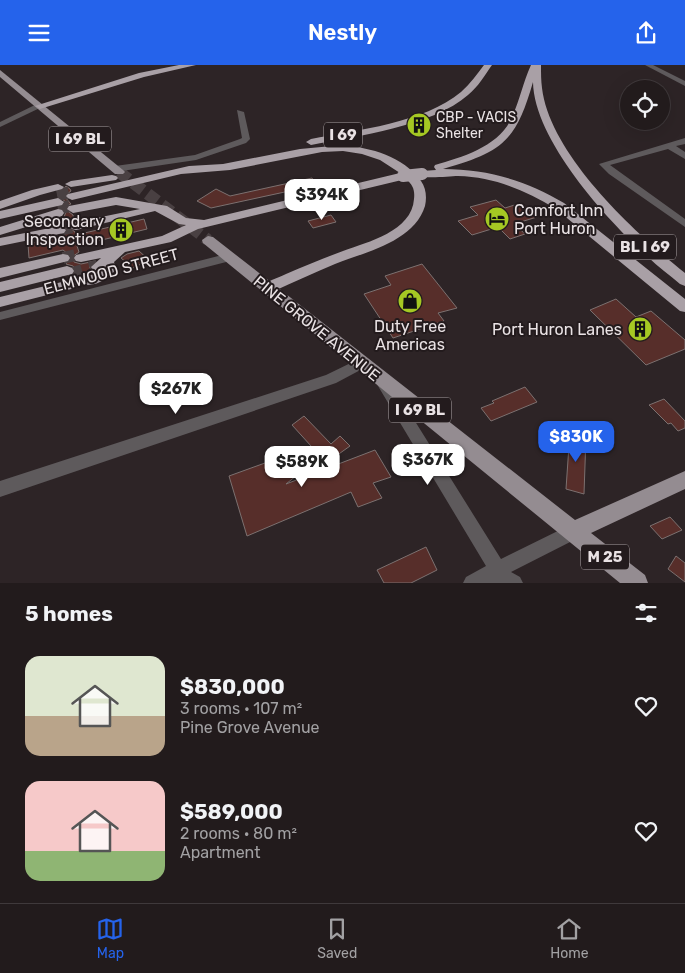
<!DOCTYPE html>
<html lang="en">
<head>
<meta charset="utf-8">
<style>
  body { margin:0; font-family:Rubik,sans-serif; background:#2e2829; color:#f1f3f6; height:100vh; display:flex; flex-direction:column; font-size:19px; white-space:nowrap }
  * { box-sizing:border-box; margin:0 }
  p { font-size:16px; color:#a2a1a3 }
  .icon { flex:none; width:28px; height:28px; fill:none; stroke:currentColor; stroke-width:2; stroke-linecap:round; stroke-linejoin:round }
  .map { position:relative; height:518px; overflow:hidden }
  .details { display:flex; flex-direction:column; background:#221b1c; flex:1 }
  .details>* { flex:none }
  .controls { position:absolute; left:620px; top:15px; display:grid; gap:10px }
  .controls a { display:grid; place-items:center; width:50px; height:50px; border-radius:50%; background:#221b1c; box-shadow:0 5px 20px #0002,0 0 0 1px #3f393b; font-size:25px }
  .price { position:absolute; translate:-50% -42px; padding:0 11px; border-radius:10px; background:#fff; color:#222; font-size:16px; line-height:32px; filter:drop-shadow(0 1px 2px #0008) }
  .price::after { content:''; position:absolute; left:50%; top:30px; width:15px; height:11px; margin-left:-8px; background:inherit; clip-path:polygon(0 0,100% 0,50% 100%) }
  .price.current { background:#2563eb; color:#fff }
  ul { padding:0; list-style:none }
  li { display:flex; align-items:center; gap:15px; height:125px; padding:0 25px }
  li span { display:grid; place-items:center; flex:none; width:140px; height:100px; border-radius:15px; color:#555 }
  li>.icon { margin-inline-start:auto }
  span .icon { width:60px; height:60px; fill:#fffc; stroke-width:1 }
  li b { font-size:21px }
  h2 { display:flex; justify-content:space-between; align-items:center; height:60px; padding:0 25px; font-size:21px }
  header { display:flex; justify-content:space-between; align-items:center; height:65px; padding:0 25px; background:#2563eb; color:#fff; font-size:22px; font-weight:600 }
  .dock { display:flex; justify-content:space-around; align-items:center; height:70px; border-top:1px solid #3f393b; background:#221b1c; font-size:14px; color:#a2a1a3 }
  .dock a { display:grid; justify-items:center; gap:2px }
  .dock .current { color:#2563eb }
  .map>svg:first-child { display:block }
</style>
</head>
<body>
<header><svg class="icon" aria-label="menu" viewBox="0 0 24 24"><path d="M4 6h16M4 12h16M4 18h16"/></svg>Nestly<svg class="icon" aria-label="share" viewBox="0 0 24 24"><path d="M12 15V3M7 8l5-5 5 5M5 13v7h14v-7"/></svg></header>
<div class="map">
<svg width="685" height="518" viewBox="0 0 685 518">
  <rect width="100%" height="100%" fill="#2d2426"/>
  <g fill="#572e2a" stroke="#7c7170">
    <path d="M312,113L317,120L211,143L197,136L216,124L230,131Z"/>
    <path d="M66,121L70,124L71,126L64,131L71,139L67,140L65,144L73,150L74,156L70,157L68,162L75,167L76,170L144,154L147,164L77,181L79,187L72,192L74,197L81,199L95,196L89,202L94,207L80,211L77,215L78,219L76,215L69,213L74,210L76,205L73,201L66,199L72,192L63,185L29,193L28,179L62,172L68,166L67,163L61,159L60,154L64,152L66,147L60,142L64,141L66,137L58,131V127L63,125Z"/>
    <path d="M496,135L505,143L521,138L537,152L514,159L525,169L510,174L498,162L472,170L458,156L478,150L470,142Z"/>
    <path d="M331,150L336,157L313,163L308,156Z"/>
    <path d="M139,186L149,195L133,203L121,193L127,189Z"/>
    <path d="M422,199L457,243L438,248L444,256L393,273L364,229L391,220L385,211Z"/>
    <path d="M616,234L636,252L651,246L685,275V284L646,300L590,245Z"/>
    <path d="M525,322L537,337L491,356L481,343L494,338L492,336Z"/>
    <path d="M664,334L685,356V363L678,366L671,358L668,359L649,340Z"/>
    <path d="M304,351L331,379L340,371L350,381L336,391L330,385L321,392L292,360Z"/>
    <path d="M570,366L586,371L584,429L566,424Z"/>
    <path d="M301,385L307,402L286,419L375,385L391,412L373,418L382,433L358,442L351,427L247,471L229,411Z"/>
    <path d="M670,452L682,465L662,474L650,461Z"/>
    <path d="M426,482L437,505L411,518H384L377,505Z"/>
    <path d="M676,491L685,498V517L668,504Z"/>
  </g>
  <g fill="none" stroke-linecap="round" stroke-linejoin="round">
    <path stroke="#494042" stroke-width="12" stroke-dasharray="12 6" stroke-linecap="butt" d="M119,107L208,175"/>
    <g stroke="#494042" stroke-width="12" stroke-dasharray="12 6" stroke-linecap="butt">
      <path d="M57,130L72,127"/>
      <path d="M58,144L73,140"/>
      <path d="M60,165L76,161"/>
      <path d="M63,193L80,189"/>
    </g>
    <path stroke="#494042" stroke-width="15" stroke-dasharray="15 8" stroke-linecap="butt" d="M68,211L98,202"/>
    <g fill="#5e5a5c" fill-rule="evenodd">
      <path d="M645,0H653L685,16V21Z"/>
      <path d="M37,39L44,41L0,62V57Z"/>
      <path d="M237,45L244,47L250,74L246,78L196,95L115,107L110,104L115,101L195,90L240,74L242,73Z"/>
      <path d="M685,73V79L676,81L685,87V94L668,84L610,100L685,154V162L609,109L599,99Z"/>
      <path d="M230,188L234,189L236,192L234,195L0,255V247Z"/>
      <path d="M361,293L366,294L368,298L366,302L336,318L0,432V416L326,310Z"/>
      <path d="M383,311L388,313L501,494L572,459L578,461L580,467L578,473L511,507L520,512L523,518H463L466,512L486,501L378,321L376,317L378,313Z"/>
    </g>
    <g fill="#948c91" fill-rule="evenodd">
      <path d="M0,5L123,105L125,107L123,109H115L0,12Z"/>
      <path d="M208,171L213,172L575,455L685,406V424L591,468L645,510L648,518H620L203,178L202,175Z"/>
    </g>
    <g fill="#a9a0a6" fill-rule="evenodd">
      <path d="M179,0H196L144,12L43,43L40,44L35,41L139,8Z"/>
      <path d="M484,0H492C485,10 478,22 468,30C433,61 357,71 311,80L306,77L311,74C357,65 424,58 461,27C470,19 477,9 484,0Z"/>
      <path d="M531,0H541C541,8 541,16 542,23C550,90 635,168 685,208V221L680,219C670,210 658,202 648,192C607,155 534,75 533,17C516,76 503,87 443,104C488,104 527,116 564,138L685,234V247L680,246L556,144C525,125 494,112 458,111C448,111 422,115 416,109L422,106L436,105L434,102L435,100C463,92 500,81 512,52C520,35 523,17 531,0Z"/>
      <path d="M343,80C371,83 403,91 421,116C426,123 427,132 425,141C414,177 365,187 335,199C314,208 293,217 272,227H262L260,224C265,216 278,213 286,209C305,201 324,193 343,186C368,177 412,166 414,134C415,125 413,120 406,114L198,164L171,177L125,187L114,197L116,204C109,214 94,223 81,219L79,216L81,213L98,208L100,206L93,205L91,202L101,193L81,197L76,196L74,193L76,190L162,171L186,160L179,159L155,146L76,165L72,164L70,161L72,158L140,144L116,140L73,148L67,144L69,141L116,132L167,141L186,153L204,155L400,108L380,95L362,89L343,86L322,87L230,105L181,109L72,135L68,133L66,131L68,129L189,101L223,99L300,84Z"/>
      <path d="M112,110L116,111L118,113L116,115L71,122L65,119L71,116Z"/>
      <path d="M58,119L64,122L62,124L40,130L0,144V136L32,125Z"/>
      <path d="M58,133L64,137L62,140L0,154V146Z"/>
      <path d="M58,144L62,145L64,148L62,151L0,170V162Z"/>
      <path d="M60,161L66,165L64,168L0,181V173Z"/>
      <path d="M63,189L68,190L70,193L68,196L0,213V203Z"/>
      <path d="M67,201L72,203L74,206L72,209L0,227V217Z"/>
      <path d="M70,215L75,217L77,220L75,223L0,242V232Z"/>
    </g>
    <path stroke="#a9a0a6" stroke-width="12" d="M403,111L422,109"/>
  </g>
  <defs>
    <symbol id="building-disc" viewBox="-11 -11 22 22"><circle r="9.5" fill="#a5c823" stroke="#231b1d"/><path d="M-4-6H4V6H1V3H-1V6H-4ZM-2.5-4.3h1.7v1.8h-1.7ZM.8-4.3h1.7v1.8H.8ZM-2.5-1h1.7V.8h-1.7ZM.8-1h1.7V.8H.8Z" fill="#111"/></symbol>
    <symbol id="hotel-disc" viewBox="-11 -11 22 22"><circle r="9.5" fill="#a5c823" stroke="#231b1d"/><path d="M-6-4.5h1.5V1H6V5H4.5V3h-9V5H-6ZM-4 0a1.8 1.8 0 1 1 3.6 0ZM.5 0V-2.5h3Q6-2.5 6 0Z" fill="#111"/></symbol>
    <symbol id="shop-disc" viewBox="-11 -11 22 22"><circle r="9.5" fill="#a5c823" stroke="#231b1d"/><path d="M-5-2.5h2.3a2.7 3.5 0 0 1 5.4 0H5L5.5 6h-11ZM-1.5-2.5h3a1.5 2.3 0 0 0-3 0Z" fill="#111"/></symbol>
  </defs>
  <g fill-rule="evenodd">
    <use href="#building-disc" x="405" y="46" width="28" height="28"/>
    <use href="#hotel-disc" x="483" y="140" width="28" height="28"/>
    <use href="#building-disc" x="107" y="151" width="28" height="28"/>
    <use href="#shop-disc" x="396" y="222" width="28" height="28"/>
    <use href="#building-disc" x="626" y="250" width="28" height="28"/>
  </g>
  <g text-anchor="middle" stroke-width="4" stroke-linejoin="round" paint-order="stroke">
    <g font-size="14" fill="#e9e2e4" stroke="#231b1d" text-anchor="start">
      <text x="436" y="57">CBP - VACIS<tspan x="436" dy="16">Shelter</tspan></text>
    </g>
    <g fill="#231b1d" stroke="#aea6a8" stroke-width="1">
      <rect x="324" y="57.5" width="38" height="25" rx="4"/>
      <rect x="49" y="61.5" width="62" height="25" rx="4"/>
      <rect x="614" y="169.5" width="62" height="25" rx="4"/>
      <rect x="389" y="332.5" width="62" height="25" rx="4"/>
      <rect x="581" y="479.5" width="48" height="25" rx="4"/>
    </g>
    <g font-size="15" font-weight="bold" fill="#e9e2e4">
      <text x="343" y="75">I 69</text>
      <text x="80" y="79">I 69 BL</text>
      <text x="645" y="187">BL I 69</text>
      <text x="420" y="350">I 69 BL</text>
      <text x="605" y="497">M 25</text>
    </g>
    <g font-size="16" fill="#e9e2e4" stroke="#231b1d" text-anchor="end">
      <text x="514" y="151" text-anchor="start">Comfort Inn<tspan x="514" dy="18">Port Huron</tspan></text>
      <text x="104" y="162">Secondary<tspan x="104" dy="18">Inspection</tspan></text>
      <text x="410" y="267" text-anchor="middle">Duty Free<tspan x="410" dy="18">Americas</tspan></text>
      <text x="622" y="270">Port Huron Lanes</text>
    </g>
    <g font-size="16" fill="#e9e2e4" stroke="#231b1d">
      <text transform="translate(111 206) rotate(-15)" y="6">ELMWOOD STREET</text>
      <text transform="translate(317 263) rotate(39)" y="6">PINE GROVE AVENUE</text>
    </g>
  </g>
</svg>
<div class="controls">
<a><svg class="icon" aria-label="locate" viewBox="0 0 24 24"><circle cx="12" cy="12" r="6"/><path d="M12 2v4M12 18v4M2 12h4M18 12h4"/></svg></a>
</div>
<b class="price" style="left:322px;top:156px">$394K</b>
<b class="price" style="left:176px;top:350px">$267K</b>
<b class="price current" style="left:576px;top:398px">$830K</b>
<b class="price" style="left:428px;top:421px">$367K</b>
<b class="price" style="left:302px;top:423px">$589K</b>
</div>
<section class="details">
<h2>5 homes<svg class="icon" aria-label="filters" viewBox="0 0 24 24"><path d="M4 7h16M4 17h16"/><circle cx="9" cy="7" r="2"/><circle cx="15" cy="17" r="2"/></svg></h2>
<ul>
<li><span style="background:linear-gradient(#dfe7d0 60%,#b9a48a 0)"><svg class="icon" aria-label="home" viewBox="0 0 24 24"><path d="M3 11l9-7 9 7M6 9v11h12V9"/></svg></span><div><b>$830,000</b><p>3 rooms · 107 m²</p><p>Pine Grove Avenue</p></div><svg class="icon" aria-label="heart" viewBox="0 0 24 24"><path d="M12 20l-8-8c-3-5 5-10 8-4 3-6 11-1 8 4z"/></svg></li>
<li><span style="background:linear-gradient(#f6c9c9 70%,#8fb573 0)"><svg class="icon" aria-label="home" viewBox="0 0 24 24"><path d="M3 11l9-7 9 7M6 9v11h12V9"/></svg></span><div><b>$589,000</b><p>2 rooms · 80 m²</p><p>Apartment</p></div><svg class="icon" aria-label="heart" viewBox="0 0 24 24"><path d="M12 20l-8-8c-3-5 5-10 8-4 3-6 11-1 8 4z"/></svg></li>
</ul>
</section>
<nav class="dock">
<a class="current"><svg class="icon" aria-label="map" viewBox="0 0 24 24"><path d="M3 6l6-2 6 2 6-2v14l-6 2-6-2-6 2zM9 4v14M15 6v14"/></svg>Map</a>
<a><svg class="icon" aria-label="saved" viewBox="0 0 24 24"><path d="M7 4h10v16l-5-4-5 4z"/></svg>Saved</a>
<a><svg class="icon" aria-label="home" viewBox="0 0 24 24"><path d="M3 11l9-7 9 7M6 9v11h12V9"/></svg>Home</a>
</nav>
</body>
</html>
